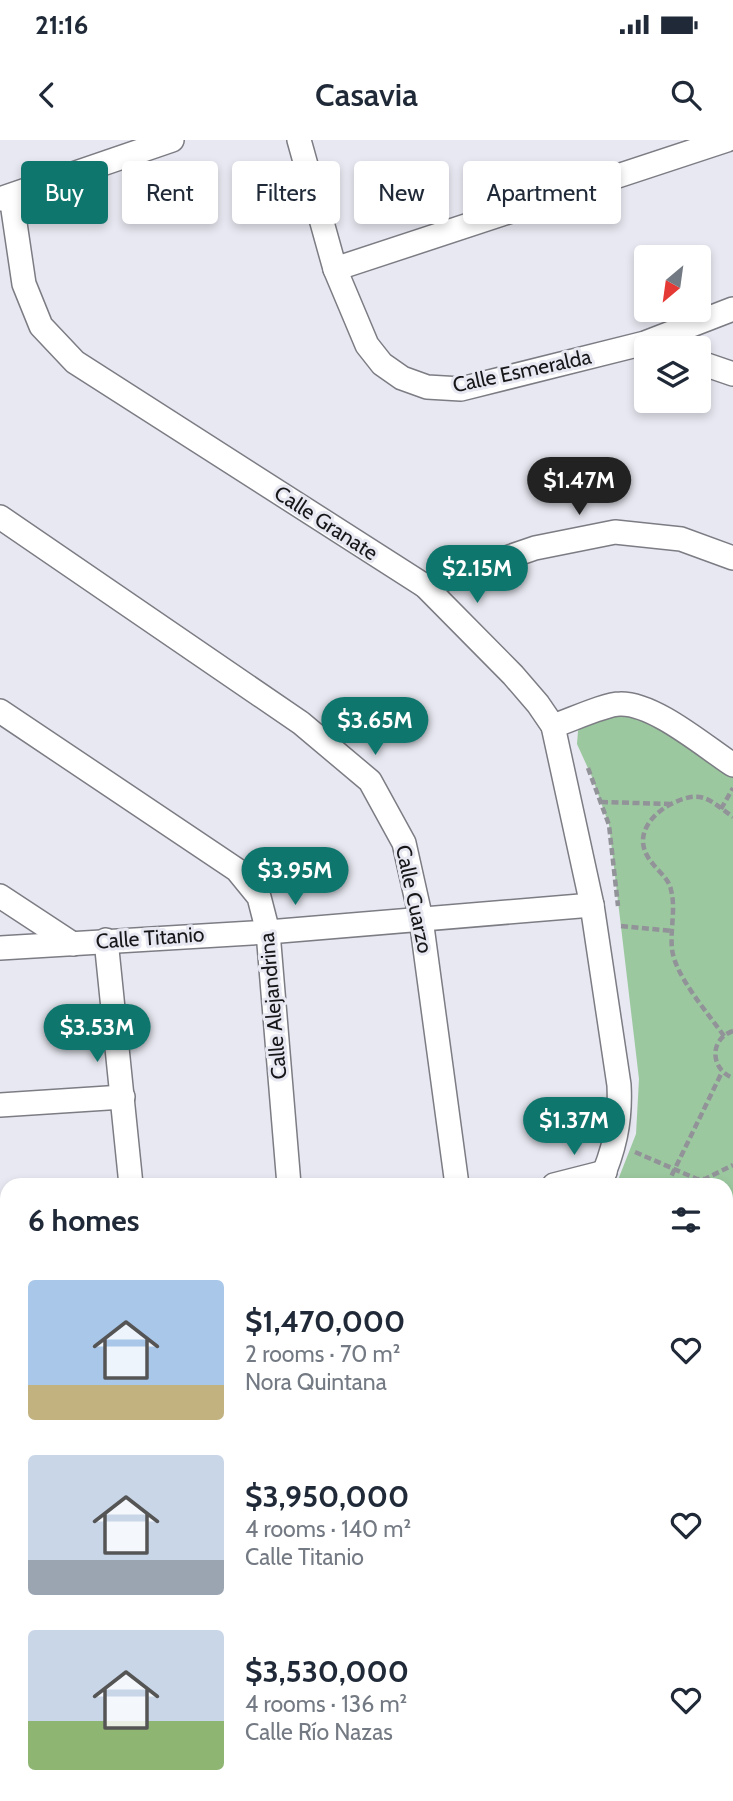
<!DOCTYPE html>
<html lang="en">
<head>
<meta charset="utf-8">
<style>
  body { margin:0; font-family:Cabin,sans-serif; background:#f6f6f7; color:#1f2937; height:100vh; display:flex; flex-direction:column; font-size:26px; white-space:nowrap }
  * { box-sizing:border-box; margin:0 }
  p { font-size:23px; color:#747a83 }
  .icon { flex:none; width:38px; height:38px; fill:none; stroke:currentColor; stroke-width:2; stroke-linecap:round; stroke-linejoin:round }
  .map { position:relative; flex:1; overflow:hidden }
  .panel { position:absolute; left:0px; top:1038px; width:733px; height:625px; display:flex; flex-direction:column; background:#fff; border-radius:21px 21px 0 0; box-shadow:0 4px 10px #0003 }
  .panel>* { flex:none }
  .guide { position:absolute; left:21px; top:21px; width:691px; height:63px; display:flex; gap:14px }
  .needle { width:46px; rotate:209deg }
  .controls { position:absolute; left:634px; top:105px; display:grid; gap:14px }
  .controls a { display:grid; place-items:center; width:77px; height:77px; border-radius:7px; background:#fff; box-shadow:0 4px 10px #0003; font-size:35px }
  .price { position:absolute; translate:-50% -60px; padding:0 16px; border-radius:24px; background:#0f766e; color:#fff; font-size:23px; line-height:46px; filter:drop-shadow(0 2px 4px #0008) }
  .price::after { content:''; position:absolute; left:50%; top:42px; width:21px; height:16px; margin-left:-10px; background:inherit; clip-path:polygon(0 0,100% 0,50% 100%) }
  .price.selected { background:#222; color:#fff }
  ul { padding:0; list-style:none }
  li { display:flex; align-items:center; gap:21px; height:175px; padding:0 28px }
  li span { display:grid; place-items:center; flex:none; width:196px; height:140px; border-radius:7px; color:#555 }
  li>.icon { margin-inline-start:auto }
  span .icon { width:84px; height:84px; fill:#fffc; stroke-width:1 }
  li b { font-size:30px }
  h2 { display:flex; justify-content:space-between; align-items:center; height:84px; padding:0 28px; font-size:30px }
  .tag { padding:0 24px; border-radius:7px; background:#fff; box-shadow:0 4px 10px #0003; font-size:24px; line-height:63px }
  .tag.selected { background:#0f766e; color:#fff }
  .status { display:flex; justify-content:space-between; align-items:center; height:49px; padding:0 35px; background:#fff; direction:ltr }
  .status svg { height:19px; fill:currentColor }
  header { display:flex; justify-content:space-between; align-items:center; height:91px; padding:0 28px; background:#fff; font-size:32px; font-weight:600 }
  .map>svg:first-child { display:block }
</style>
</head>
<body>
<div class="status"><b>21:16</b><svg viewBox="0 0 49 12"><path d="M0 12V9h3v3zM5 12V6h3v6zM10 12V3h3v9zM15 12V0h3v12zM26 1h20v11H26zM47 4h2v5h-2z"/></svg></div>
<header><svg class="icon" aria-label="back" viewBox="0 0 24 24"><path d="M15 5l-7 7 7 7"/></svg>Casavia<svg class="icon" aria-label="search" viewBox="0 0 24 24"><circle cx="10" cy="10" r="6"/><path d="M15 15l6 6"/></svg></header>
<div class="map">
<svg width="733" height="1661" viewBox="0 0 733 1661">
  <rect width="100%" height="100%" fill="#e7e8f1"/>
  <path fill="#9cc89f" d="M637,574L733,633V1213L726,1210V1045H616L636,994L639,939L609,685L592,637L577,604L578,591L585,582L604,575Z"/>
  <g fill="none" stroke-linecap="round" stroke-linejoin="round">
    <defs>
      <g id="street">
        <path d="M299,0L335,129L367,205L382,224L402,238L427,247L461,249L645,203L733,169"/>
        <path d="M11,56L24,144L41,186L75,222L425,446L513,535L538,564L553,586L592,765L619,945C621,982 614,1011 599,1045"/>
        <path d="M0,59L172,0"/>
        <path d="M335,129L727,0"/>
        <path d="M698,222L733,234"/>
        <path d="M0,377L301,583L370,641L404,703L421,779L457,1045"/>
        <path d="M425,446L535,408L615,392L681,399L733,418"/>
        <path d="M0,571L237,730L259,757L268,792L289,1045"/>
        <path d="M553,586C569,581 605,564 620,564C654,563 704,606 733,625"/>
        <path d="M0,756L73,804"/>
        <path d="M106,800L131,1045"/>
        <path d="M0,808L268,792L592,765"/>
        <path d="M0,965L123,957"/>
        <path d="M554,1045L605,1032"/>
        <path d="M726,1304L733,1308"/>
        <path d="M5,1324L7,1307"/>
        <path d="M726,1535L733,1541"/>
        <path d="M0,1637L7,1641"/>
        <path d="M34,1656L44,1661"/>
        <path d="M393,1656L403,1661"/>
        <path d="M607,1661L608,1656"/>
      </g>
    </defs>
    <use href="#street" stroke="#7c7c84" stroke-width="26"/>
    <g stroke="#929299" stroke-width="4.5" stroke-dasharray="7 3.5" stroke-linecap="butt">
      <path d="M588,628L609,685L618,766"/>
      <path d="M601,662L670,664"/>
      <path d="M721,669L733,648"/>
      <path d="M621,786L673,791"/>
      <path d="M733,891C709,899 710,929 733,938"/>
      <path d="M724,896C708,873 675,836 672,809C670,789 676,769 671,750C669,739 659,732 653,724C632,700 647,677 671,664C702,649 708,659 733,677"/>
      <path d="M635,1012L697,1039H705L733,1025"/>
      <path d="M667,1045L722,932"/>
      <path d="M726,1182L733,1185"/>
    </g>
    <use href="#street" stroke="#fff" stroke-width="23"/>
  </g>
  <g text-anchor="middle" stroke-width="6" stroke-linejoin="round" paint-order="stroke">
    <g font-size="21" fill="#17171a" stroke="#e7e8f1">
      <text transform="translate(522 231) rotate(-12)" y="7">Calle Esmeralda</text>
      <text transform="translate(326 383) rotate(33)" y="7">Calle Granate</text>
      <text transform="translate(414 759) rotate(78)" y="7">Calle Cuarzo</text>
      <text transform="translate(150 798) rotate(-4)" y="7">Calle Titanio</text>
      <text transform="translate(273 866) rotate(-95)" y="7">Calle Alejandrina</text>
    </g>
  </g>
</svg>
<div class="controls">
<a><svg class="needle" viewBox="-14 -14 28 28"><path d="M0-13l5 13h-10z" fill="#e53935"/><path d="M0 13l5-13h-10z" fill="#747a83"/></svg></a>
<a><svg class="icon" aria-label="layers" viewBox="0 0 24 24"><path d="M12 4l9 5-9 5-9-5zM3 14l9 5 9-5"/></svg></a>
</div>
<b class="price selected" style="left:579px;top:377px">$1.47M</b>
<b class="price" style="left:477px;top:465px">$2.15M</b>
<b class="price" style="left:375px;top:617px">$3.65M</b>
<b class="price" style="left:295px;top:767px">$3.95M</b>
<b class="price" style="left:97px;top:924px">$3.53M</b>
<b class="price" style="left:574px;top:1017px">$1.37M</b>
<div class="guide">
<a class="tag selected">Buy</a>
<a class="tag">Rent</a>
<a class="tag">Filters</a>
<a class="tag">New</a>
<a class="tag">Apartment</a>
</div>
<section class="panel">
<h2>6 homes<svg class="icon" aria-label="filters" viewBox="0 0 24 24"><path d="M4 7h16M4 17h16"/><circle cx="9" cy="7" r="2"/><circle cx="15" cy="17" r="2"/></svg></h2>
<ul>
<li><span style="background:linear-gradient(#a9c7e8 75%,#c2b280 0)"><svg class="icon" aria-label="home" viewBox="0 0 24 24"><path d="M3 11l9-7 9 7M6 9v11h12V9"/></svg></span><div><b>$1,470,000</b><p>2 rooms · 70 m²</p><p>Nora Quintana</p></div><svg class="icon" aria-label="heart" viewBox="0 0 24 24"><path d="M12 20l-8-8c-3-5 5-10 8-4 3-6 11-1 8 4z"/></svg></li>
<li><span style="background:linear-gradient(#c9d6e8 75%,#9aa5b1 0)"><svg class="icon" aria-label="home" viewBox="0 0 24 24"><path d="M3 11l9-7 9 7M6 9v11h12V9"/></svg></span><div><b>$3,950,000</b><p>4 rooms · 140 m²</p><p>Calle Titanio</p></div><svg class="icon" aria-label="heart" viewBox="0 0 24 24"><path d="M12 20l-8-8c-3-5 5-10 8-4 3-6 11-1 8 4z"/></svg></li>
<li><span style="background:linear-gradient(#c9d6e8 65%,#8fb573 0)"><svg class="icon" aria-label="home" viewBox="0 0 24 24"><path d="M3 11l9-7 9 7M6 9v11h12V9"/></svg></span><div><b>$3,530,000</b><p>4 rooms · 136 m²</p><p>Calle Río Nazas</p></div><svg class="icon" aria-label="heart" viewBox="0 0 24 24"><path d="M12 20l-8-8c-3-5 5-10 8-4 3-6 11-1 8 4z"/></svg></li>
</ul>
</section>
</div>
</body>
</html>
